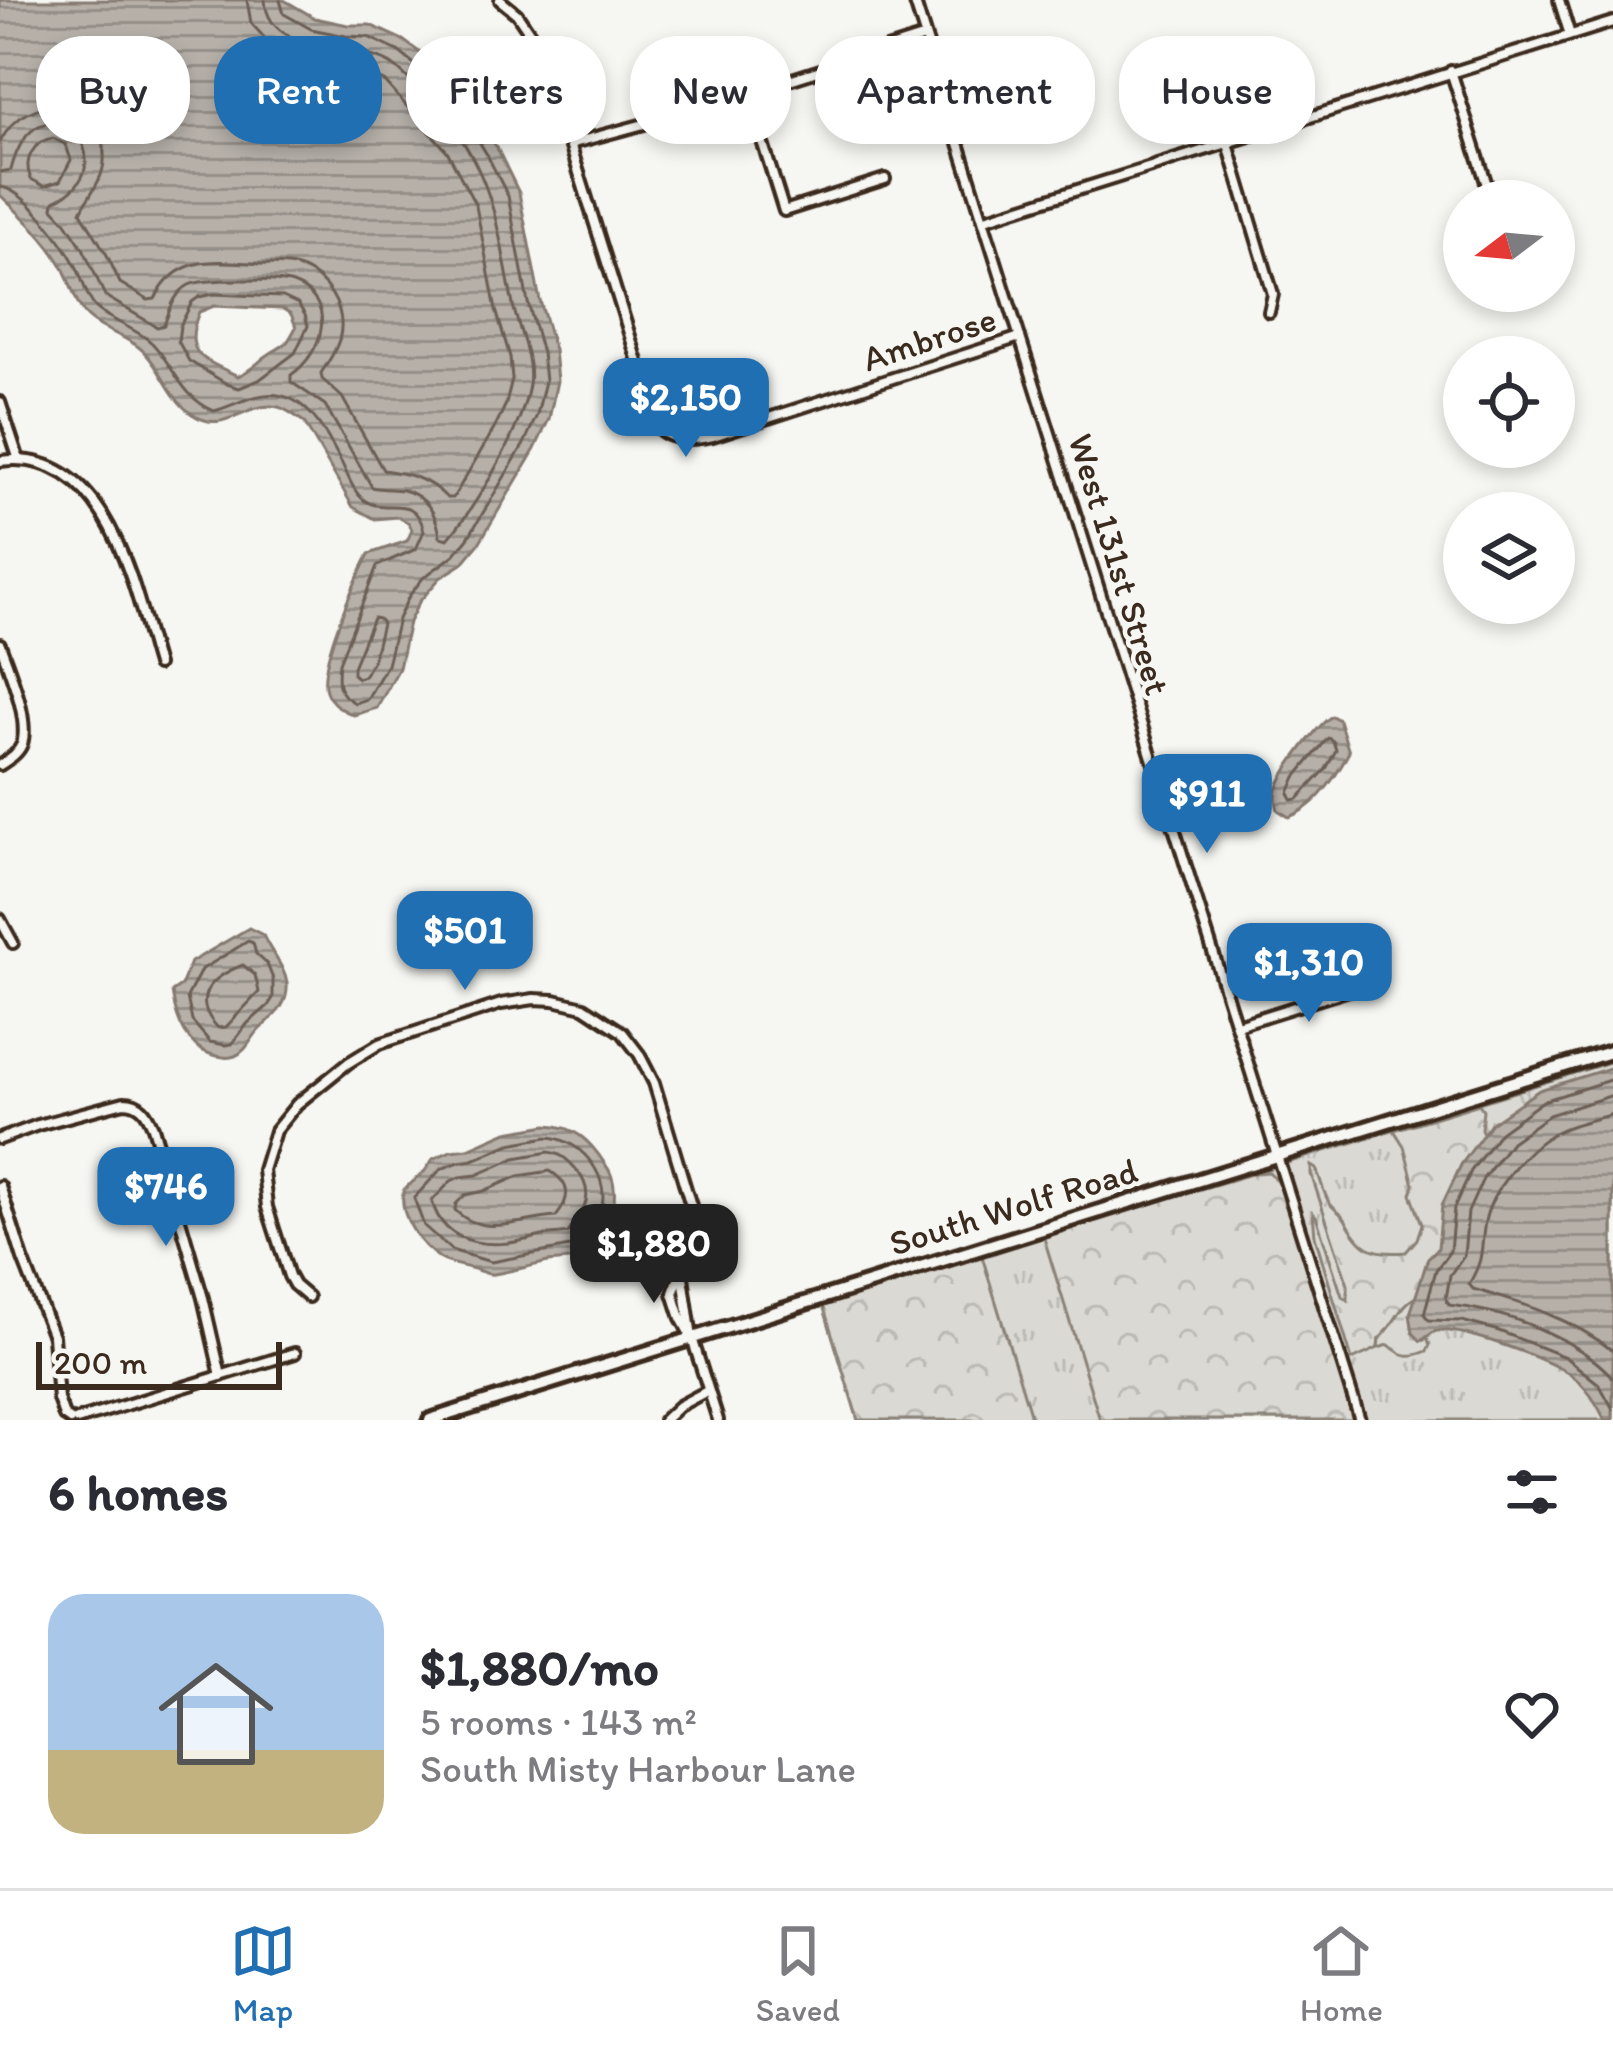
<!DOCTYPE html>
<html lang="en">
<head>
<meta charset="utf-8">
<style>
  body { margin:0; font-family:Itim,sans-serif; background:#f2f2f3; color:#2b2b33; height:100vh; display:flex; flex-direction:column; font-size:45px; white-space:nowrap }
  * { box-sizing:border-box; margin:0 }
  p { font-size:39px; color:#7c7c81 }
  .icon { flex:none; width:66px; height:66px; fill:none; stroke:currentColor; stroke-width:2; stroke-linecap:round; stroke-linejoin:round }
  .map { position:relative; height:1420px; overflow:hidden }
  .panel { display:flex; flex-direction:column; background:#fff; flex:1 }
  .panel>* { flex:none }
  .hud { position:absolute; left:36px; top:36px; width:1542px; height:108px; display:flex; gap:24px }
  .needle { width:78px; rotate:254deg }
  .fabs { position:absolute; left:1443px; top:180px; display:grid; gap:24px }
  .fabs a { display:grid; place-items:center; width:132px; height:132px; border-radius:50%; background:#fff; box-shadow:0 6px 18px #0003; font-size:60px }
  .scale { position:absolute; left:36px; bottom:30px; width:246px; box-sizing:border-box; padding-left:12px; border:6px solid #3b2a1e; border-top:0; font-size:33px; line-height:42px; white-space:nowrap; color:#3b2a1e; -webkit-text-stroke:9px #f6f6f2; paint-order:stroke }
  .price { position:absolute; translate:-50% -102px; padding:0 27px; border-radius:24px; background:#1f6fb2; color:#fff; font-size:39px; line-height:78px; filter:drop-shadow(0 3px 6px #0008) }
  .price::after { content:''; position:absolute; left:50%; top:72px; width:36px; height:27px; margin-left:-18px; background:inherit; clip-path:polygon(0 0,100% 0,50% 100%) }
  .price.current { background:#222; color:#fff }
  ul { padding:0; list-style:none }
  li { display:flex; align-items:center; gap:36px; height:300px; padding:0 48px }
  li span { display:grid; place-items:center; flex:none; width:336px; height:240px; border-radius:36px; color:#555 }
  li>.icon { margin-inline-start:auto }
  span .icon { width:144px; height:144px; fill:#fffc; stroke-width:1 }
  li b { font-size:51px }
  h2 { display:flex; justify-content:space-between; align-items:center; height:144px; padding:0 48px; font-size:51px }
  .pill { padding:0 42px; border-radius:48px; background:#fff; box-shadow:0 6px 18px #0003; font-size:42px; line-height:108px }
  .pill.current { background:#1f6fb2; color:#fff }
  .tabs { display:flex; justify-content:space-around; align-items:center; height:168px; border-top:3px solid #e1e1e2; background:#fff; font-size:33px; color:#7c7c81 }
  .tabs a { display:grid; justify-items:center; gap:6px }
  .tabs .current { color:#1f6fb2 }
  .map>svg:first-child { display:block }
</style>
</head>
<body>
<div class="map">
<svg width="1613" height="1420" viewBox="0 0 1613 1420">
  <defs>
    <pattern id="grass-tufts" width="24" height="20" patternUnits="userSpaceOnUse" patternTransform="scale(3)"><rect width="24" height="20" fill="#dad9d3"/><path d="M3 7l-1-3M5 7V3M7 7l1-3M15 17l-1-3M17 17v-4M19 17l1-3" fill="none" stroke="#bcbab5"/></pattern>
    <pattern id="forest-crowns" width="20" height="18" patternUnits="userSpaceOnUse" patternTransform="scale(3)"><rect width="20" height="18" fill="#dad9d3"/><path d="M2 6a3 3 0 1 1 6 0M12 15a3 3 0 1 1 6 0" fill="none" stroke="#bcbab5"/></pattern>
    <pattern id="wetland-marsh" width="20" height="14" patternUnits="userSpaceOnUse" patternTransform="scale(3)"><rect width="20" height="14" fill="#dad9d3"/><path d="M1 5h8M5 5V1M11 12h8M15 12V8" fill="none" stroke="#bcbab5"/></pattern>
    <pattern id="water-rules" width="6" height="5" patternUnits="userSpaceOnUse" patternTransform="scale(3)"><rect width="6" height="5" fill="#b6b0a9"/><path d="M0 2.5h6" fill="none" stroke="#958f89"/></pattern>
  </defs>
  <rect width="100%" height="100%" fill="#f6f6f2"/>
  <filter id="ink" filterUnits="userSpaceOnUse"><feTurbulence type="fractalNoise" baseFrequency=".00833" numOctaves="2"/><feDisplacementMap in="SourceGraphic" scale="24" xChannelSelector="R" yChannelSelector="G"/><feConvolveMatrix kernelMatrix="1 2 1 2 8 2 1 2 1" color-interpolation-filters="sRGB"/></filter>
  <g filter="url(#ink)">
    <path fill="url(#grass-tufts)" stroke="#8a8278" stroke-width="3" d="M1613,1061V1420H858L821,1298L1255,1173Z"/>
    <g fill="url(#forest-crowns)" stroke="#8a8278" stroke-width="3">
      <path d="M1479,1104L1483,1110L1481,1129L1484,1135L1461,1165L1438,1249L1428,1258L1418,1296C1398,1305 1395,1327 1379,1339L1378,1348L1352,1360L1315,1236L1313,1213L1316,1216L1342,1296L1348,1300V1285L1311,1174V1166L1316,1169C1321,1179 1324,1197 1331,1205C1335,1210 1341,1213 1345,1219C1361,1248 1371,1255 1406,1252L1417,1239L1422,1224L1411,1194L1414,1185L1404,1146L1394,1130Z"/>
      <path d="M1269,1172L1278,1181L1353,1420H1100L1043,1235L1255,1173Z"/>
      <path d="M981,1253L1032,1420H858L821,1298Z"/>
    </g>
    <path fill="url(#wetland-marsh)" stroke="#8a8278" stroke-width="3" d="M1418,1296L1410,1314L1424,1340L1427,1337L1430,1345L1427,1351C1411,1358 1402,1357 1389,1345L1378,1348L1379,1339C1395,1327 1398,1305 1418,1296Z"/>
    <g fill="url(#water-rules)" stroke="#857a71" stroke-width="3" fill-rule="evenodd">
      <path d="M0,0H284L315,18L348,25H370L403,40L422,54L472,109L497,148L519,193L540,301L554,350L557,381L549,419L535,449L478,545L462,564L440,578L419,602L409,622L399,668L377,708L354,715C342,710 331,704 326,691C317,666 356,579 369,554L407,541L412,530L409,523L398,517L375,519L353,507L304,422C294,415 283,406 271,406C239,406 224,435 192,414C168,397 161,366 141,349C125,335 99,330 85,314C74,302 70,279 61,264C45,237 22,216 0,195ZM214,306L283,309L291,314L296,327C284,351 284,343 265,357C255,365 250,371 238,376C202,359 182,354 199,312Z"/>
      <path d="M1332,716L1339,720L1349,752C1336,777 1317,807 1289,817L1278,810C1276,802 1275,798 1277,790C1281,774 1318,724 1332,716Z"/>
      <path d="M249,928L263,935C270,952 284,965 287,983C289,1005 274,1016 260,1029C251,1038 247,1051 235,1056C227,1059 225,1057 217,1056C187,1050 176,1019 172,992L181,986L191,962Z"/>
      <path d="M1613,1067V1420H1605C1596,1402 1587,1387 1571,1375C1551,1360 1460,1326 1436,1331C1433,1332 1424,1339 1421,1341L1413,1333L1410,1314L1428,1258L1438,1248L1442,1205L1461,1165L1491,1123L1539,1090Z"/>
      <path d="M547,1125C575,1126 590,1141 605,1164C616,1178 617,1200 610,1217C603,1229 596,1246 584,1255C572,1262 560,1260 548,1262C531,1266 512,1271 494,1274C487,1275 483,1272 477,1270C465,1266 451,1265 441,1259C420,1246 397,1214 404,1189L425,1171L433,1159L451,1151L468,1149L507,1132Z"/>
    </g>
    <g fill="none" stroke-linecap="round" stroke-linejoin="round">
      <g stroke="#6c6056" stroke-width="3">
        <path d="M53,138L66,145L71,160L60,181L44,186L31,179C22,160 34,141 53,138Z"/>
        <path d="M0,142C29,86 108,98 104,161C103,181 88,195 81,212L107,255L120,283L148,300L155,299C178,253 217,261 260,264C273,265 285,263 297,267C326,276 348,309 339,340C335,352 328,363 321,373L322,379L342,397L383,470C409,474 428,478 447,498H453L494,429L506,404L512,379L510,357L496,310L476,206L447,151L384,81L360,70L320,66L300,60L270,44L251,23L247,0"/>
        <path d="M0,172L11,170C38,65 136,163 54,201L53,208L65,221L83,248L105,296L157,327L164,325C170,310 174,293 189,285C203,278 278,279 293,284C339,301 323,353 291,375V382L325,405L372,487C383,490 392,488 403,490C427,496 437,514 440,537L448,539C477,505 522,429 529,385C533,357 519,332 513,305C499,236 494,174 445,118C433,106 406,74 394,66C359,41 268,58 265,0"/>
        <path d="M0,187C25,189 64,243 76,266C83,279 86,298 96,308C112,322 136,328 152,343C175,367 181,397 214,411C229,407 243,399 259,396C301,386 324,428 340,460C347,472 352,491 364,500C385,516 415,490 424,531L416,549L377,566L339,663C337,682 336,693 355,703L367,699L387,665L398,619L409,596L423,578L454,555L468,538L524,444L537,415L545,381L542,353L528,303L508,196L486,153L464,117L413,63L398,51L368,37L346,36L311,29L284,14L280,0"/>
        <path d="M214,294L283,297L298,304L305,315L308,326L295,353L259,380L239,388L227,384L189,361L178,341L180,326L192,302L199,297Z"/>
        <path d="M373,618L379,619L382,624L373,660L364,676L358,678L353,674V667Z"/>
        <path d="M1328,738L1333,741L1336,750L1326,769L1298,799L1292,800L1289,793L1296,777Z"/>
        <path d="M248,941L253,943L256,954L267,964L273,979V998L268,1006L248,1023L232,1044L225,1045L210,1042L192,1021L187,997L201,970Z"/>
        <path d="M243,965L255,975L259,992L226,1027L218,1028C189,998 211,977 243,965Z"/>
        <path d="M1613,1079L1543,1101L1500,1132L1471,1171L1454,1208L1450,1251L1436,1270L1424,1314L1429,1320L1462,1321L1499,1331L1565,1357L1599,1384L1613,1409"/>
        <path d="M1613,1095L1549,1115L1511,1142L1483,1179L1468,1212L1464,1255L1450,1275L1446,1299L1449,1305C1503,1310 1577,1337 1613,1378"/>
        <path d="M1613,1114C1593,1120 1569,1124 1551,1135C1526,1149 1490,1192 1485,1222C1480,1250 1485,1257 1469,1284L1473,1289C1522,1303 1573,1319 1613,1351"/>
        <path d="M547,1137C578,1138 609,1173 602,1205C598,1219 586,1236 575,1246L491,1262L451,1250L424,1226L414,1198L441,1169L459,1162L473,1160L510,1144Z"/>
        <path d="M549,1152C561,1154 566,1158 575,1168C596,1192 586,1210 568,1233C558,1235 548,1234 538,1237C499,1248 445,1251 432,1201L451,1181L460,1177L477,1175L515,1158Z"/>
        <path d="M550,1171C571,1184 571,1198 556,1217C523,1219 483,1239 455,1210L456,1204L465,1195L484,1191L519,1176Z"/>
      </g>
      <defs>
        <g id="minor">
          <path d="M500,0L517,14L540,48L659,429C673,442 695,440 713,436L1020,337"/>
          <path d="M914,0L1360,1420"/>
          <path d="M1559,0L1570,35"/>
          <path d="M1451,71L1492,201"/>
          <path d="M747,93L784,211L885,179"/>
          <path d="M570,144L685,113L925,37"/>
          <path d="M1228,144L1273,294L1269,312"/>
          <path d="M985,219L1613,22"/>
          <path d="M0,402L19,460"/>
          <path d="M0,461C109,446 134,589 157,665"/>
          <path d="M0,644C9,670 30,718 22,744C18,754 9,759 0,765"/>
          <path d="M0,919L13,943"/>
          <path d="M1237,1025L1368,984"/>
          <path d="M0,1139L38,1125L124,1102C141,1102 147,1113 153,1127L203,1298L221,1376"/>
          <path d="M0,1186L23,1259L53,1336L58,1399L64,1416L70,1420"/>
          <path d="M682,1270L692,1338L718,1420"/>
          <path d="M308,1297L294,1285L289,1276L267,1207L263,1170L275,1131L297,1104L348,1063L379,1044L501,1004L534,999L554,1000L584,1007L622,1032L639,1054L654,1083L692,1209L686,1259L673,1293L681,1318L692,1338"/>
          <path d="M77,1420L295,1353"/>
          <path d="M664,1420L679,1406L707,1391"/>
        </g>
        <path id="major" d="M430,1420L1613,1051"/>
      </defs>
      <use href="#minor" stroke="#3b2a1e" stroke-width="16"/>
      <use href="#major" stroke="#3b2a1e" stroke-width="20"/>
      <use href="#minor" stroke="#f6f6f2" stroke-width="8"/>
      <use href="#major" stroke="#f6f6f2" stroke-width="10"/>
    </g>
  </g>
  <g text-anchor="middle" stroke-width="9" stroke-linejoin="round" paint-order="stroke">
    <g font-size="36" fill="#3b2a1e" stroke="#f6f6f2">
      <text transform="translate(929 338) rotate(-18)" y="13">Ambrose</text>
      <text transform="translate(1120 564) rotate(73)" y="13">West 131st Street</text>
      <text transform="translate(1013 1206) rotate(-17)" y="13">South Wolf Road</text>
    </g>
  </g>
</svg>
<div class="fabs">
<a><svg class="needle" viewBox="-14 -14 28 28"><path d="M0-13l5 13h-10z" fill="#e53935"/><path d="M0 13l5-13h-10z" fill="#7c7c81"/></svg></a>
<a><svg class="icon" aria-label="locate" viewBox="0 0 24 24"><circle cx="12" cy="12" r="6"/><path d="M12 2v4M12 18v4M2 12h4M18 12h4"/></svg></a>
<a><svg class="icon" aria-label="layers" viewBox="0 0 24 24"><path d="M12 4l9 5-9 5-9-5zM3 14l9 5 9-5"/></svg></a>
</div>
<div class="scale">200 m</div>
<b class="price" style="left:686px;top:460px">$2,150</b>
<b class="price" style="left:1207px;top:856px">$911</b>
<b class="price" style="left:465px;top:993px">$501</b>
<b class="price" style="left:1309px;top:1025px">$1,310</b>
<b class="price" style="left:166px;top:1249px">$746</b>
<b class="price current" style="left:654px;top:1306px">$1,880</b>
<div class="hud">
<a class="pill">Buy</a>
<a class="pill current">Rent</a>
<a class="pill">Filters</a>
<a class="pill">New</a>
<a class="pill">Apartment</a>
<a class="pill">House</a>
</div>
</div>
<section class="panel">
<h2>6 homes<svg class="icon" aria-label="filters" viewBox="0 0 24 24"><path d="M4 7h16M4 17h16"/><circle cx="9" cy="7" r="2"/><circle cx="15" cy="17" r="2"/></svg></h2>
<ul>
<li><span style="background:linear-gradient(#a9c7e8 65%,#c2b280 0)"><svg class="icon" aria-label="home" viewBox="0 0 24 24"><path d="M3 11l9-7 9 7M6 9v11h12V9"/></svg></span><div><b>$1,880/mo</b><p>5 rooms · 143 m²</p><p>South Misty Harbour Lane</p></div><svg class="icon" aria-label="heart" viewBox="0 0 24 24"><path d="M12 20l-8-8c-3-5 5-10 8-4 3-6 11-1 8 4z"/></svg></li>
</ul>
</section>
<nav class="tabs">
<a class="current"><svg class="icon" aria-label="map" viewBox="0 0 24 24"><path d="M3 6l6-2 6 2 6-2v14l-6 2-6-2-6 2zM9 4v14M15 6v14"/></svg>Map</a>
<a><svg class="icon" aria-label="saved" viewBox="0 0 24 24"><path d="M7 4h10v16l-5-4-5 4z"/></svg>Saved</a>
<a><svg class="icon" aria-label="home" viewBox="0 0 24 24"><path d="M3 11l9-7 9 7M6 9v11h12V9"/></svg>Home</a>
</nav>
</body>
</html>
